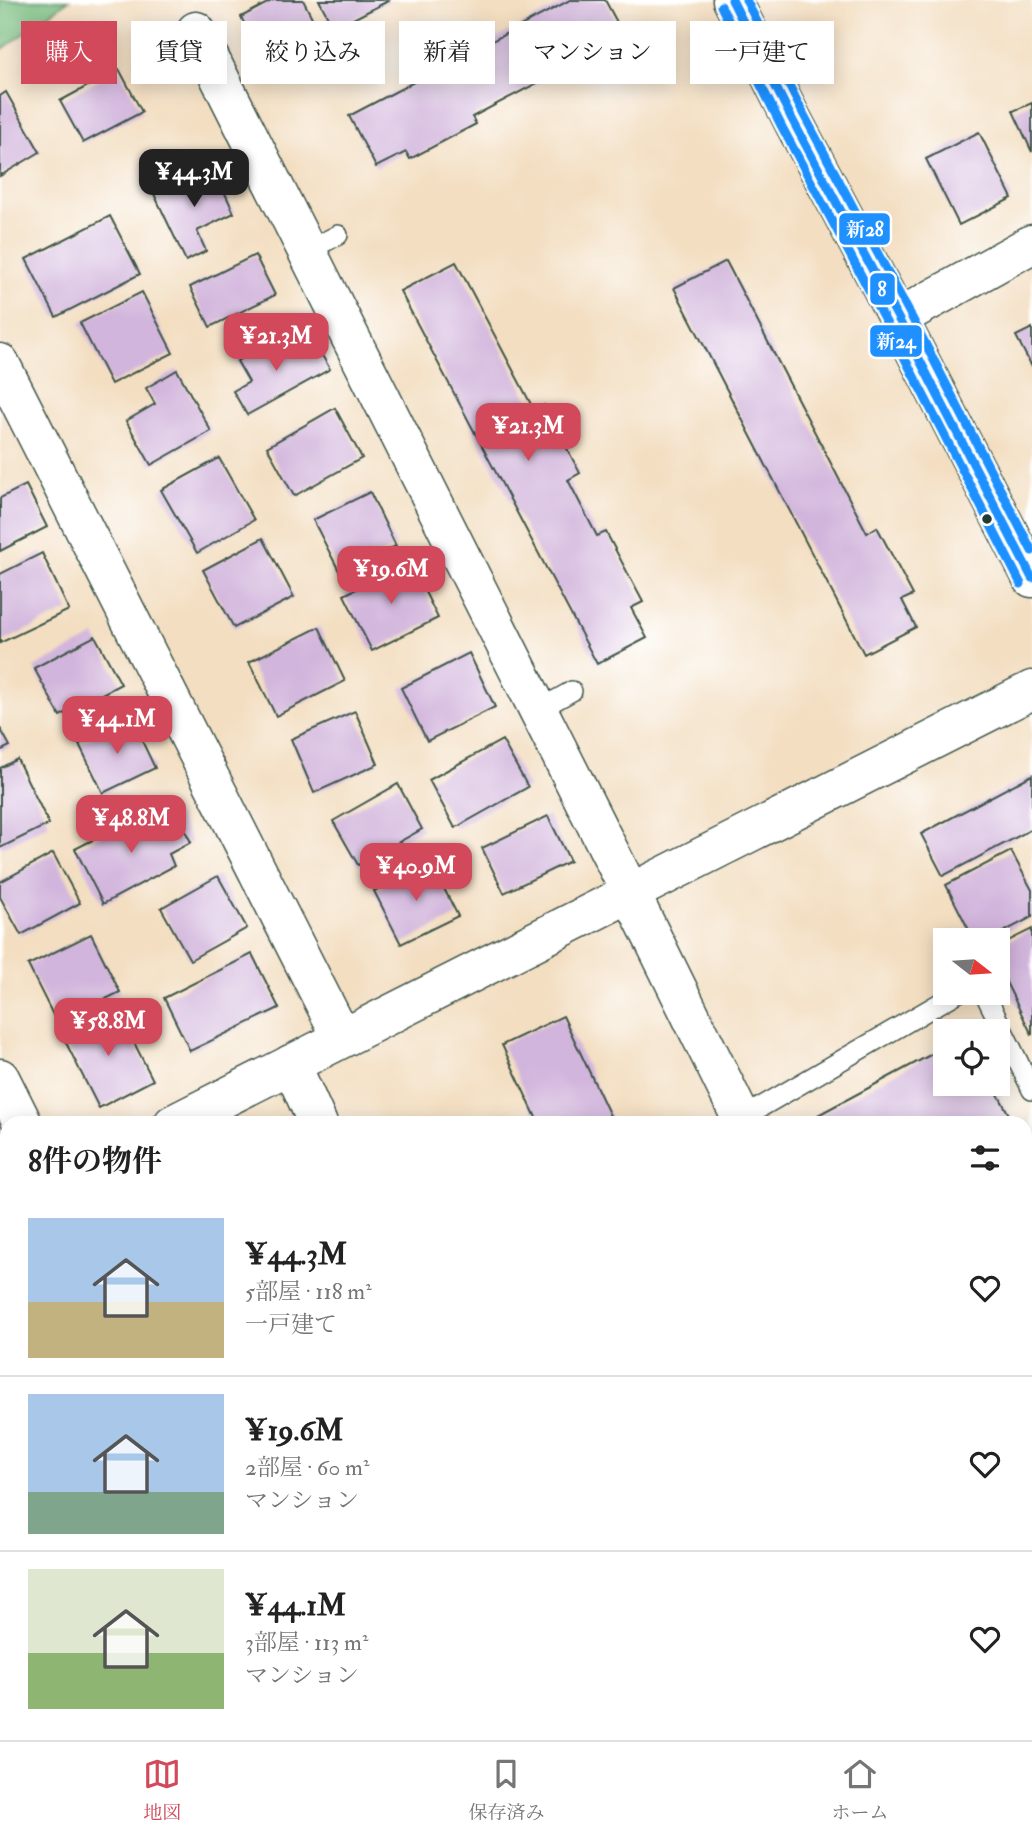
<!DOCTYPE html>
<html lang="ja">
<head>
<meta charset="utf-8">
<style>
  body { margin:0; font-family:"IM FELL Double Pica","Noto Serif JP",serif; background:#f6f6f6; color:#222; height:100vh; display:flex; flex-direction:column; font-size:26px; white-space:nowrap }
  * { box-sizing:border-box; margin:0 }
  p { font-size:23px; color:#767676 }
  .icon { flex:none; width:38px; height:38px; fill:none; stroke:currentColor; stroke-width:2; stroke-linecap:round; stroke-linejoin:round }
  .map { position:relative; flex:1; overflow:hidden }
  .details { position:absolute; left:0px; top:1116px; width:1032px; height:625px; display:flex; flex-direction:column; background:#fff; border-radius:21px 21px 0 0; box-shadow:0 4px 18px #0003 }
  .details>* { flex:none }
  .hud { position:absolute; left:21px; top:21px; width:990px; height:63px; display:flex; gap:14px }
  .needle { width:46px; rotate:107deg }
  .fabs { position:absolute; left:933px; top:928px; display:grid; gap:14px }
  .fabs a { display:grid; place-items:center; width:77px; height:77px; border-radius:0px; background:#fff; box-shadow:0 4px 18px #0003; font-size:35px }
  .price { position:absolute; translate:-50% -60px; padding:0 16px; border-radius:14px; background:#d1495b; color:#fff; font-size:23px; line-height:46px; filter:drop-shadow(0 2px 4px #0008) }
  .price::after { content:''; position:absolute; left:50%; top:42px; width:21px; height:16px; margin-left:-10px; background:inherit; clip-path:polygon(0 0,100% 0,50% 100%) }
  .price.current { background:#222; color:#fff }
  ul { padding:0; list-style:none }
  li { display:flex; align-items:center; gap:21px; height:175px; padding:0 28px }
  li+li { border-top:2px solid #e0e0e0 }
  li span { display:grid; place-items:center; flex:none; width:196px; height:140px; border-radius:0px; color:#555 }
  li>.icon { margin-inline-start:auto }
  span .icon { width:84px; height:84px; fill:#fffc; stroke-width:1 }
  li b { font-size:30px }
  h2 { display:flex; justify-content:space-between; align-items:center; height:84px; padding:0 28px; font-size:30px }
  .pill { padding:0 24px; border-radius:0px; background:#fff; box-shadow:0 4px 18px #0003; font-size:24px; line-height:63px }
  .pill.current { background:#d1495b; color:#fff }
  .tabs { display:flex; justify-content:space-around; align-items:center; height:98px; border-top:2px solid #e0e0e0; background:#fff; font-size:19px; color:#767676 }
  .tabs a { display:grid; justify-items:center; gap:4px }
  .tabs .current { color:#d1495b }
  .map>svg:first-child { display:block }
</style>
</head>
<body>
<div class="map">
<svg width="1032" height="1740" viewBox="0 0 1032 1740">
  <rect width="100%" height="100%" fill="#fff"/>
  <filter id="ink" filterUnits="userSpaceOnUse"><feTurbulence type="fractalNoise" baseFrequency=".0143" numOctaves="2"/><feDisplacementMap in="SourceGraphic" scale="14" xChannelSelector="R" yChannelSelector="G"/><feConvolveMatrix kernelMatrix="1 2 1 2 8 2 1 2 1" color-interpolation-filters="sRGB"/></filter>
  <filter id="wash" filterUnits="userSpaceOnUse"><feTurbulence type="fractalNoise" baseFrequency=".00686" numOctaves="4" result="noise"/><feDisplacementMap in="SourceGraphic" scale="28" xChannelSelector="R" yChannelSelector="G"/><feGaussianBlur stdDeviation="1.57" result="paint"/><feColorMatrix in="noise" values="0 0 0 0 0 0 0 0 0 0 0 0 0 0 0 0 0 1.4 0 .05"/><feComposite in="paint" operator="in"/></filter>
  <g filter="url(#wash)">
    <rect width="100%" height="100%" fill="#f3dec1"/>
    <path fill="#7abd80" stroke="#4c7d5a" stroke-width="2" d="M0,0H69L0,51Z"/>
    <g id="blocks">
      <g fill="#d2b5dc">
        <path d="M273,0H303L323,39L267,68L241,17Z"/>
        <path d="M319,0H390L334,29Z"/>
        <path d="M570,0H605L625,37L472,117L476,124L410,159L406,152L376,167L349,116Z"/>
        <path d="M119,69L142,112L83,143L60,101Z"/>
        <path d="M6,92L40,152L0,176V96Z"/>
        <path d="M1032,103V152L1013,111Z"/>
        <path d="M979,132L1012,198L959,225L926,159Z"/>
        <path d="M213,167L234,213L197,231L206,251L186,261L154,194Z"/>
        <path d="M110,216L140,274L56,317L26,259Z"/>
        <path d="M255,255L275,295L210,327L190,287Z"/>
        <path d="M726,261L867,533L877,527L913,595L902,600L916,627L864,654L674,288Z"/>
        <path d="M456,262L534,410L544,405L580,473L568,480L597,536L606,532L643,602L631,608L647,638L597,664L400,291Z"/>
        <path d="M142,292L173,353L111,384L80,323Z"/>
        <path d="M1032,328V367L1016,336Z"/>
        <path d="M282,335L295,357L316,345L330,369L247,415L233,391L249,382L237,361Z"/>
        <path d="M177,370L211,431L151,465L126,421L155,404L146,388Z"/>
        <path d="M335,408L362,458L294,496L267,447Z"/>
        <path d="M219,458L254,520L197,553L161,490Z"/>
        <path d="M26,485L47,527L0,551V498Z"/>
        <path d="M370,492L396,546L340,573L313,520Z"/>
        <path d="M263,538L294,597L234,628L203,570Z"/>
        <path d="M42,553L69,610L0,643V574Z"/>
        <path d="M410,562L438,618L372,651L344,595Z"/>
        <path d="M319,627L345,681L276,716L249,662Z"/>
        <path d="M95,636L121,684L60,716L34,668Z"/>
        <path d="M469,653L495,707L427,741L401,688Z"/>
        <path d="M355,711L378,764L314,793L291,739Z"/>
        <path d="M131,718L155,768L103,793L79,744Z"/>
        <path d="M0,728L10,746L0,751Z"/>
        <path d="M502,740L528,787L455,828L429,780Z"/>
        <path d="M17,759L49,824L0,848V768Z"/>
        <path d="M1032,775V829L943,876L921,834Z"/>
        <path d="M398,784L422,829L358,865L333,821Z"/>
        <path d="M147,812L155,827L177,815L191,842L169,854L174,866L103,904L75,849Z"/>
        <path d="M548,816L570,861L504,893L482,848Z"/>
        <path d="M1011,851L1032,890V917L988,940H974L946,885Z"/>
        <path d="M53,853L80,903L21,935L0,897V882Z"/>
        <path d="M430,861L458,916L401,944L374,891Z"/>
        <path d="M218,876L247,928L190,960L161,908Z"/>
        <path d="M1032,929V1035L998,966V946Z"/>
        <path d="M91,934L120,992L57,1023L28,965Z"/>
        <path d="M252,954L279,1008L190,1051L164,998Z"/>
        <path d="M117,1009L153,1080L99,1108L63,1037Z"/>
        <path d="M563,1016L614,1124H539L502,1045Z"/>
        <path d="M945,1047V1083H992L1014,1124H823L818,1115Z"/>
        <path d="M1026,1203L1032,1215V1375L1026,1378Z"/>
        <path d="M7,1284V1352L0,1339V1287Z"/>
        <path d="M1032,1502V1553L1026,1539V1505Z"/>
        <path d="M7,1683V1734H41L30,1740H0V1687Z"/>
        <path d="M349,1734H441L443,1738L438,1740H352Z"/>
        <path d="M485,1734H598L602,1740H483L481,1736Z"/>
        <path d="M770,1734H846L849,1740H773Z"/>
      </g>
    </g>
  </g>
  <g filter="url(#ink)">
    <use href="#blocks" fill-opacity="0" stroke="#3f5549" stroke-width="2"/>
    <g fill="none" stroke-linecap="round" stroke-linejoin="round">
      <defs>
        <g id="service">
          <path d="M307,251L338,235"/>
          <path d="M538,710L572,691"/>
          <path d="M984,992L1032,1090"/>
          <path d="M742,1118L959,992"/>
        </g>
        <g id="minor">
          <path d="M196,31L630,892L744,1124"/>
          <path d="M898,318L1032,244"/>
          <path d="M0,363L342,1038"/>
          <path d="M291,1064L318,1124"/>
          <path d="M0,1078L23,1124"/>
          <path d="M173,1124L1032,690"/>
          <path d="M0,1211L7,1207"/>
          <path d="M0,1565L7,1578"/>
          <path d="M1026,1670L1032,1683"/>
          <path d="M89,1734L92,1740"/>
          <path d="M623,1734L626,1740"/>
        </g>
        <path id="tertiary" d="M732,0L793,121L898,318L1032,578"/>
      </defs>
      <use href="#service" stroke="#3f5549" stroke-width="22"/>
      <use href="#minor" stroke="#3f5549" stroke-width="41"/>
      <use href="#tertiary" stroke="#3f5549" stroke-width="41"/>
      <use href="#service" stroke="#fff" stroke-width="19"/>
      <use href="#minor" stroke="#fff" stroke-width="38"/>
      <use href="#tertiary" stroke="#fff" stroke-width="38"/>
      <defs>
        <path id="bus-1" d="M732,0L793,121L898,318L1032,578"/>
        <path id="bus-2" d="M721,6L782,127L887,324L1021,584"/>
        <path id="bus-3" d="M746,0L804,115L909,312L1032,551"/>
      </defs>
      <use href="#bus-1" stroke="#fff" stroke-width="14"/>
      <use href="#bus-2" stroke="#fff" stroke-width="14"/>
      <use href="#bus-3" stroke="#fff" stroke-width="14"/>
      <use href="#bus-1" stroke="#1e90ff" stroke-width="9"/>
      <use href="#bus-2" stroke="#1e90ff" stroke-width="9"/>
      <use href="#bus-3" stroke="#1e90ff" stroke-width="9"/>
    </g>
  </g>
  <circle fill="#1f3d34" stroke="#fff" stroke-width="2.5" cx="987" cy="519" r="6"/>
  <g stroke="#fff" stroke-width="2.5">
    <rect x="838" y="212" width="53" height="34" rx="7" fill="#1e90ff"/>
    <rect x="869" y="272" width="27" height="34" rx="7" fill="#1e90ff"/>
    <rect x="869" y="324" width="54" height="34" rx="7" fill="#1e90ff"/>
  </g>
  <g font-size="19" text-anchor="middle" font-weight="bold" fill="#fff">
    <text x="865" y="236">新28</text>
    <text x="882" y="296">8</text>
    <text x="896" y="348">新24</text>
  </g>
</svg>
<div class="fabs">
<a><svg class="needle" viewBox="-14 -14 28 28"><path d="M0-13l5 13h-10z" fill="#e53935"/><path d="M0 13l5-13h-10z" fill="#767676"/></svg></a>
<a><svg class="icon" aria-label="locate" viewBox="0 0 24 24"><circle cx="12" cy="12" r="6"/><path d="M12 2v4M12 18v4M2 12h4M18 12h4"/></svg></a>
</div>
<b class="price current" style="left:194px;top:209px">¥44.3M</b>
<b class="price" style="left:276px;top:373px">¥21.3M</b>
<b class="price" style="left:528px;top:463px">¥21.3M</b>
<b class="price" style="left:391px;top:606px">¥19.6M</b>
<b class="price" style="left:117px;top:756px">¥44.1M</b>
<b class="price" style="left:131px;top:855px">¥48.8M</b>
<b class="price" style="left:416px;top:903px">¥40.9M</b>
<b class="price" style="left:108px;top:1058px">¥58.8M</b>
<div class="hud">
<a class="pill current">購入</a>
<a class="pill">賃貸</a>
<a class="pill">絞り込み</a>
<a class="pill">新着</a>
<a class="pill">マンション</a>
<a class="pill">一戸建て</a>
</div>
<section class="details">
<h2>8件の物件<svg class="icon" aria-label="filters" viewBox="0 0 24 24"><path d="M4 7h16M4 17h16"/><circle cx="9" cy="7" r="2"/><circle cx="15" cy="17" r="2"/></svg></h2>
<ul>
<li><span style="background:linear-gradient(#a9c7e8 60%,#c2b280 0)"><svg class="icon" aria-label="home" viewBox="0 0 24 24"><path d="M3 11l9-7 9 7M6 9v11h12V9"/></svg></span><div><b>¥44.3M</b><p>5部屋 · 118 m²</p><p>一戸建て</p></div><svg class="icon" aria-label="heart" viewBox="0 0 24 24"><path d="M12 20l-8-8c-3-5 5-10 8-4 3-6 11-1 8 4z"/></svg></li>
<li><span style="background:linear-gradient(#a9c7e8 70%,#7fa58c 0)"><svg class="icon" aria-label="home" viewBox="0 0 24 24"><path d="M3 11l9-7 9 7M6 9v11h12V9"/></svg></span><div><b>¥19.6M</b><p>2部屋 · 60 m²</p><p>マンション</p></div><svg class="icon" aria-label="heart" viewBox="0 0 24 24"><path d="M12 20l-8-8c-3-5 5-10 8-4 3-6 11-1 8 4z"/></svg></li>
<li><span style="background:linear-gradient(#dfe7d0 60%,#8fb573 0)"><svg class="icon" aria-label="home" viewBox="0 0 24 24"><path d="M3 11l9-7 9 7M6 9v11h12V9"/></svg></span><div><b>¥44.1M</b><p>3部屋 · 113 m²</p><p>マンション</p></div><svg class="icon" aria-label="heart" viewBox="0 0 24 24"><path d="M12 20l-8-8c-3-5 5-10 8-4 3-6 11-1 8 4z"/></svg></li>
</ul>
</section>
</div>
<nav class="tabs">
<a class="current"><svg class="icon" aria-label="map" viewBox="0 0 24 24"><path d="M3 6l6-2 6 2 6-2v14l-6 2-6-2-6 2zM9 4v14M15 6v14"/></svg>地図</a>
<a><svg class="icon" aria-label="saved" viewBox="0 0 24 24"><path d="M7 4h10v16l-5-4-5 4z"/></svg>保存済み</a>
<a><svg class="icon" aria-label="home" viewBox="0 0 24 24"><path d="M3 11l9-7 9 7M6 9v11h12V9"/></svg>ホーム</a>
</nav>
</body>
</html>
